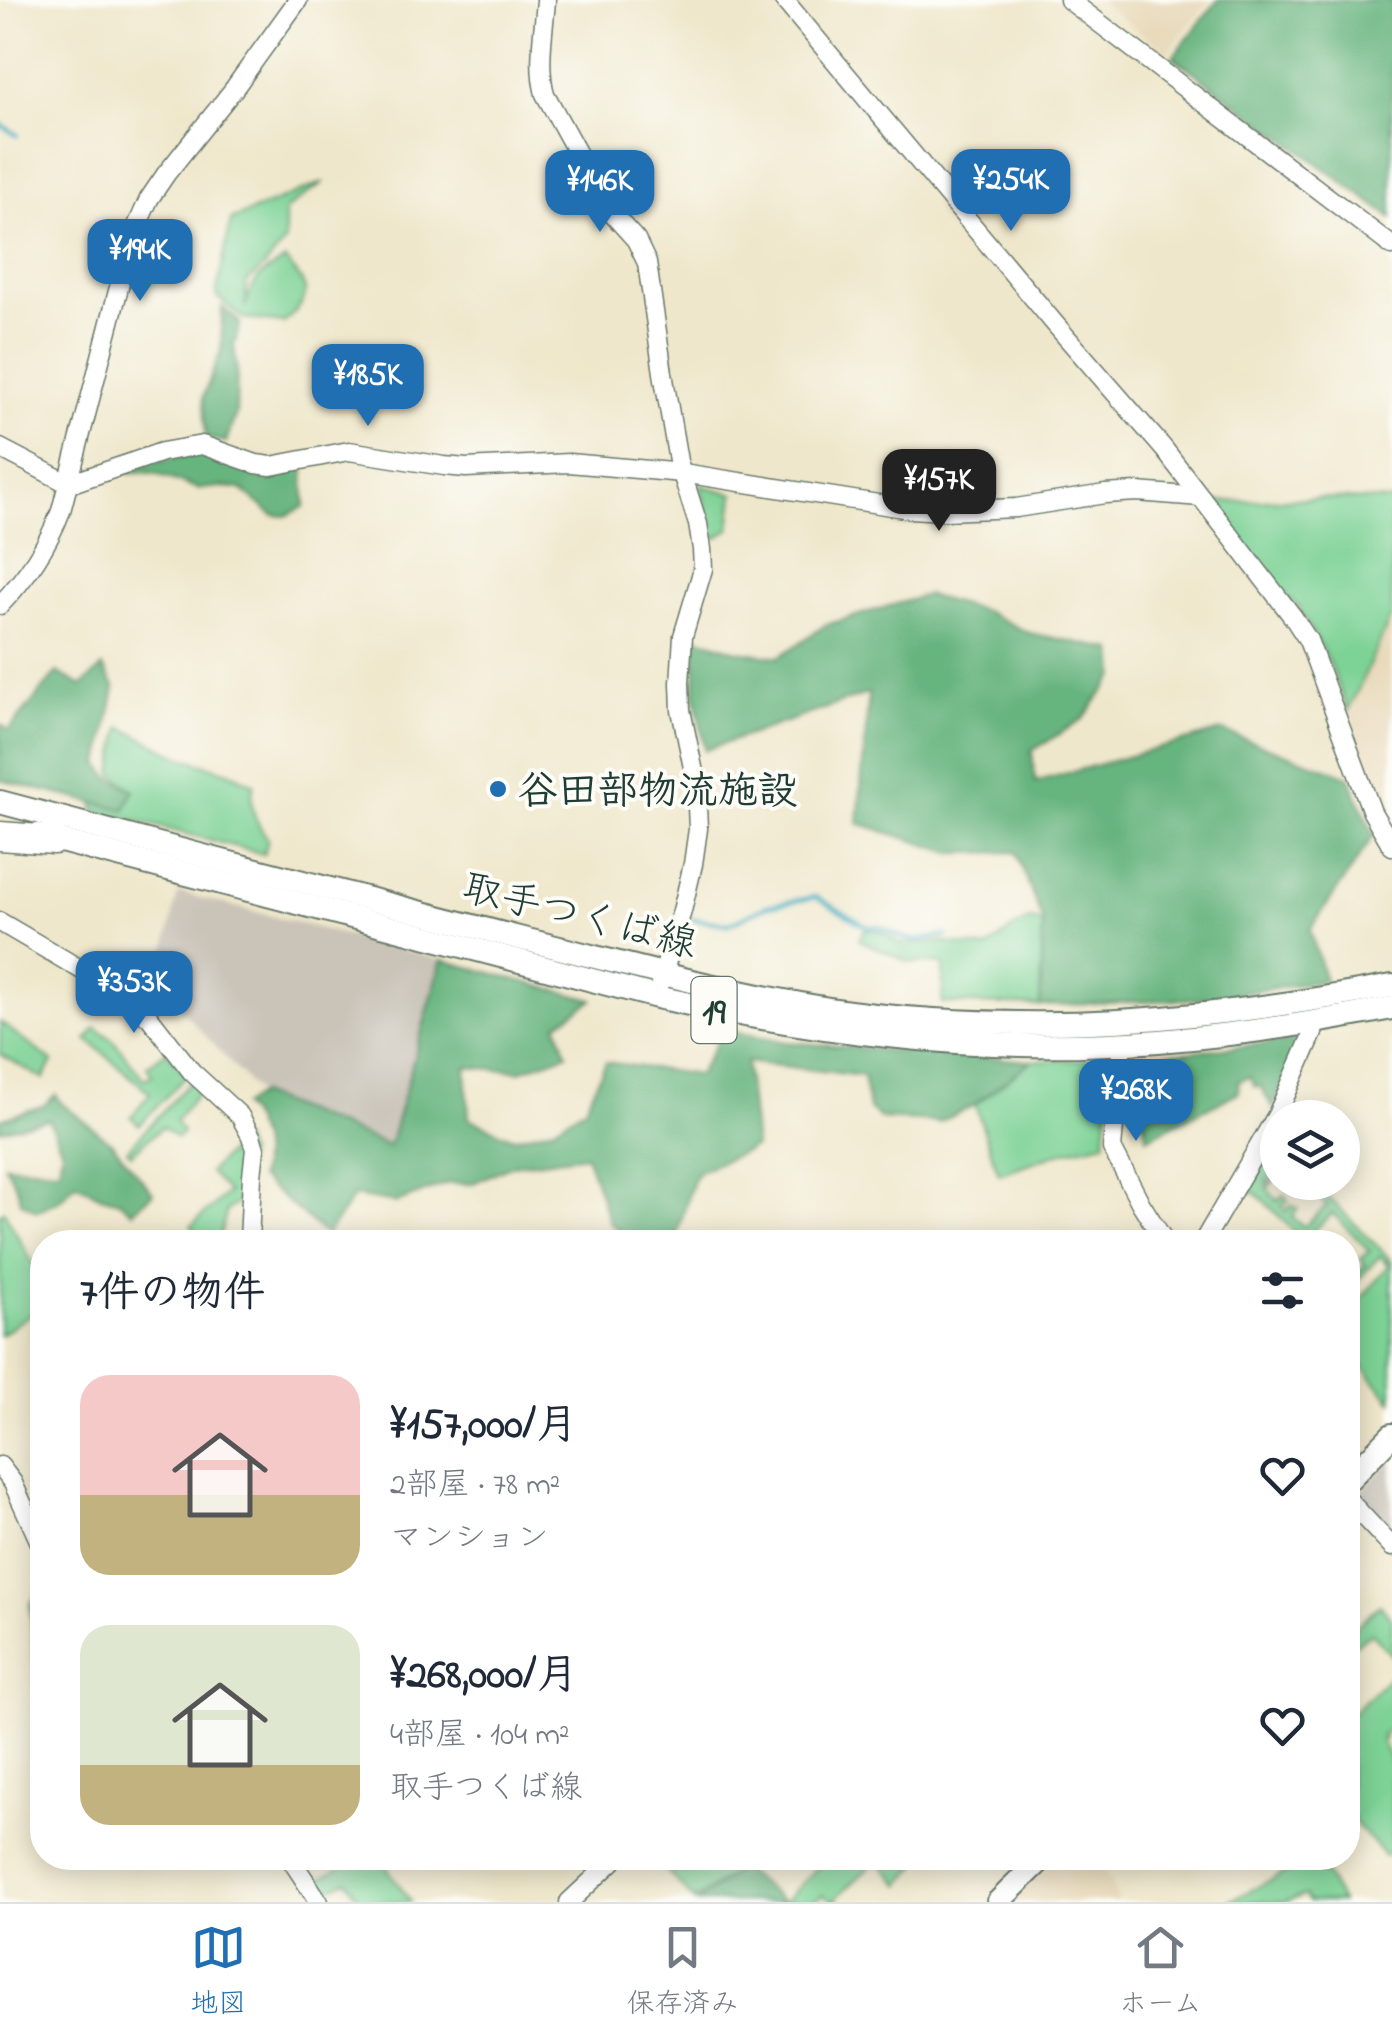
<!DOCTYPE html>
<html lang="ja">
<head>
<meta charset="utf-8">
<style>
  body { margin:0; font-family:"Indie Flower","Klee One",sans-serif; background:#f2f2f3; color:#1f2937; height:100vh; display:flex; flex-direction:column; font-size:38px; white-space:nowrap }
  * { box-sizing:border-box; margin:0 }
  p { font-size:32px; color:#747a83 }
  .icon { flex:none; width:55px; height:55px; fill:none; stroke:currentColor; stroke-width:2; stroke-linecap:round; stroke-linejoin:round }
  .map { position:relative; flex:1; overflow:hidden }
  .side { position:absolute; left:30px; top:1230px; width:1330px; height:640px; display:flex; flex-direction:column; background:#fff; border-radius:40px; box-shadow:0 5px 25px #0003 }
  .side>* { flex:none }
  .tools { position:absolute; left:1260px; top:1100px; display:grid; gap:20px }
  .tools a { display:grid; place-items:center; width:100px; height:100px; border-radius:50%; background:#fff; box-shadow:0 5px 25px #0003; font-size:50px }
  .price { position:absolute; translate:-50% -85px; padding:0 22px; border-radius:20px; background:#1f6fb2; color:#fff; font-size:32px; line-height:65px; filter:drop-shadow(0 2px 5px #0008) }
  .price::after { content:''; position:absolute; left:50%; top:60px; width:30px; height:22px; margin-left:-15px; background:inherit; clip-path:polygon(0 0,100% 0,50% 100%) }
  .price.on { background:#222; color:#fff }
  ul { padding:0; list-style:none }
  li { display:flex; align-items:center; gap:30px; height:250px; padding:0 50px }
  li span { display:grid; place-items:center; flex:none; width:280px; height:200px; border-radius:30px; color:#555 }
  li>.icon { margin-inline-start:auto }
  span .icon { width:120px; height:120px; fill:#fffc; stroke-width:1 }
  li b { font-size:42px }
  h2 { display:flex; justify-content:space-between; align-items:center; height:120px; padding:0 50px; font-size:42px }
  .tabs { display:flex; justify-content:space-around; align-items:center; height:140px; border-top:2px solid #e0e1e3; background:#fff; font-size:28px; color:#747a83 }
  .tabs a { display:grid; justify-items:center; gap:5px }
  .tabs .on { color:#1f6fb2 }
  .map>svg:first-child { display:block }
</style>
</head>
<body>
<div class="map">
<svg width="1392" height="1902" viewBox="0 0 1392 1902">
  <rect width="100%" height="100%" fill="#fdfcf7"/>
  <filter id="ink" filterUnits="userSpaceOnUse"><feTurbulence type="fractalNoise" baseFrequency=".01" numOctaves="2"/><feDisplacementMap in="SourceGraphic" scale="20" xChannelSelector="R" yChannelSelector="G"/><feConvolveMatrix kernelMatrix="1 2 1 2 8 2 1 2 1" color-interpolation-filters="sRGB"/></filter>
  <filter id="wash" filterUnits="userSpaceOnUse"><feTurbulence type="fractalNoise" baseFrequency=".0048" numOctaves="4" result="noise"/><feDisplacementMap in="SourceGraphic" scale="40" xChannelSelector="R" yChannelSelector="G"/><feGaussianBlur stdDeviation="2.25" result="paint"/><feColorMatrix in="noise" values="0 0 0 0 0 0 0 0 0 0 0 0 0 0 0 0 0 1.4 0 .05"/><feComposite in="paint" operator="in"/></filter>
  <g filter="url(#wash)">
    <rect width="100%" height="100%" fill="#efe7cb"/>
    <g fill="#e8d9ba">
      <path d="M1098,0H1209L1167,53Z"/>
      <path d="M1392,615V828L1377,801L1348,711Z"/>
      <path d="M1056,1858H1100L1119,1902H1010Z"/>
    </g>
    <g fill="#c9c3b8">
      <path d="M178,892L442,960L389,1146L259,1094L158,984Z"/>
      <path d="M1392,1459V1537L1355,1497Z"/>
    </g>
    <g fill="#7dd295" stroke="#4e8864" stroke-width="2.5">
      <path d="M324,182L285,210V242L265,266L247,282L245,307C254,277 258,276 285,260C290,267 297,273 301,280C313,298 296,311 284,323L243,318L216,296L231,220Z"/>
      <path d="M701,485L734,494L730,529L716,538L711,536Z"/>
      <path d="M1321,498L1392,501V615L1348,711L1329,663L1299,607L1279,591L1212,502Z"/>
      <path d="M121,727L181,757L229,772L254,784C248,807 255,821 268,839L264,854L94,810V802L125,809L133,790L113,773Z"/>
      <path d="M1029,920L1043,922L1040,1006L942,1003L944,964L908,962L859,940L864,930L879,931L901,944L942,942L987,949L1012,929Z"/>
      <path d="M0,1022L53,1062L43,1079L0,1054Z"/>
      <path d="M96,1028L112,1039L144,1079L152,1075L147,1066L167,1051L186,1076L139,1125L131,1117L150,1093L87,1039Z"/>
      <path d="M1112,1059L1105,1142L1065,1151L999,1174L975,1105L1031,1061Z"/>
      <path d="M191,1081L199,1087L196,1095L175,1121L183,1133L177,1138L162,1127L131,1154L127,1150Z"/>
      <path d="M242,1139L247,1154L238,1203L227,1210L218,1242H207L191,1226L228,1193L209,1172Z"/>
      <path d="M1275,1146L1277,1147V1172L1266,1182L1270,1185L1277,1176L1267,1188L1277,1201L1284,1195L1288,1200L1282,1207L1286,1211L1292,1205L1298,1209L1292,1217L1304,1227L1327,1206L1305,1183H1314L1390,1259L1387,1263L1380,1256L1351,1287L1348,1284V1272L1353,1274L1365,1265L1361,1259L1370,1251C1357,1238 1345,1225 1332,1213L1310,1234L1315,1242H1305L1256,1193L1248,1190Z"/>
      <path d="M4,1211L42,1280V1306L0,1335V1213Z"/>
      <path d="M1392,1262V1401L1348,1349V1314Z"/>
      <path d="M1380,1605L1392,1619V1656L1371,1633L1354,1645L1348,1638V1633Z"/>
      <path d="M1392,1675V1729L1382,1734L1384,1739L1381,1740L1392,1763V1850L1385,1856L1356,1825L1348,1812V1716Z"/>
      <path d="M358,1858H380L411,1902H360L347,1880L325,1891L319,1879Z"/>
      <path d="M655,1858H752L741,1868L694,1900Z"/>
      <path d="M816,1858H906L917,1866L901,1885L877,1860L834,1900L839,1902H834L823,1895L814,1902H784L821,1863Z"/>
      <path d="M1316,1858L1341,1902H1308L1305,1895L1285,1902H1227Z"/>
    </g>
    <g fill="#66b47e" stroke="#427859" stroke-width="2.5">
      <path d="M1218,0H1392V218L1173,57Z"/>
      <path d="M222,307L240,323L234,346L237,370L236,413L226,442L206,438L203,397L221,351Z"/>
      <path d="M196,452L304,467L305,506L286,516L273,515L241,489L222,487L199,489L154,473L114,472Z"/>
      <path d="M926,595L984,611L1029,633L1114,650L1116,675L1083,719L1032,751L1035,782L1222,731L1349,776L1374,835L1310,930L1325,981L1197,999L1040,1006L1043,922L1016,852L952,853L858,823L869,693L705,750L695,694L696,637L737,651L779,657L826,625Z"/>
      <path d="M103,667L115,688L100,764L108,776L134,790L125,810L0,780V724L9,730L57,672L82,686Z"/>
      <path d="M442,960L593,1000L557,1024L567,1054L520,1071L466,1067L469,1118L513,1138L553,1128L585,1107L606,1062L698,1075L724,1030L786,1042L1031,1061L971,1107L939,1122L881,1119L869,1109L863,1076L746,1062L755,1147L699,1171L693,1180L675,1242H634L610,1223L586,1155L512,1165L471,1184L448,1183L396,1203L354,1196L326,1235L259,1178C265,1150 261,1129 242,1106L259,1094L389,1146Z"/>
      <path d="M1302,1040L1273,1108L1260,1086L1255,1087L1250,1077L1238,1081L1239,1092L1147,1138L1140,1105H1135L1127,1099L1128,1058Z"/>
      <path d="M56,1095L61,1103L112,1143L153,1193L132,1212L119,1201L101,1196L76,1183L61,1199L37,1211L20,1201L18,1190L5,1165L59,1169L62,1150L48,1119L0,1130V1119L43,1106Z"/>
      <path d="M42,1587V1754L30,1605Z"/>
      <path d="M741,1868L784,1902H697Z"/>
    </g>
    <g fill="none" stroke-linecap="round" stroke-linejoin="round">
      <g stroke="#3ba9ba" stroke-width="5">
        <path d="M0,124L17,135"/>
        <path d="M692,919L729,924L767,906L816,897L866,926L880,927L901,937L915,940L946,936"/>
      </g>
    </g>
  </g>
  <g filter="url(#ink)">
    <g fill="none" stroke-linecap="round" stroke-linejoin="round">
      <defs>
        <g id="minor">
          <path d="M546,0C544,30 537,65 545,94L608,209L636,240L647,263L663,373L678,461L698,524L702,549L703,569L683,636L680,683L681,710L696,782L698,829L693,864L682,911L660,984"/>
          <path d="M784,0L1055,324L1164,449L1293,617L1308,640L1372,812L1392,846"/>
          <path d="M1069,0L1392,246"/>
          <path d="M0,448L69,484L162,452L202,445L256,464L271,466L349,451L444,466L466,468L569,463L683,473L910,509L945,511L1016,508L1105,494L1137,492L1201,497"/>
          <path d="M0,605C27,577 47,547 61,511L132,237L149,199L166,174L233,90L298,0"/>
          <path d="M0,922L126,996L150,1018L192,1072L240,1116L251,1136L255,1149L252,1176L249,1242"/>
          <path d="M1122,1043L1112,1148L1141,1204L1165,1242"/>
          <path d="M1203,1242L1277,1115L1313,1033L1315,1023"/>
          <path d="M0,1466L13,1483L42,1547"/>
          <path d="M1348,1500L1392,1547"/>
          <path d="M290,1858L319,1902"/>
          <path d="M569,1902L616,1858"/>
        </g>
        <g id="major">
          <path d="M0,802C173,848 345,894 519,938C614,961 709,988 806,1005C871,1017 951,1022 1017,1023C1143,1025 1268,1009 1392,986"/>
          <path d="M38,835L657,997C777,1024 898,1042 1020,1045C1145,1048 1270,1032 1392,1008"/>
          <path d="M1348,1480L1392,1435"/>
          <path d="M998,1902L1043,1858"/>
        </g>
        <path id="highway" d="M0,836L54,840"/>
      </defs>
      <use href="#minor" stroke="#687869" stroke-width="21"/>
      <use href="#major" stroke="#687869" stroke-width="26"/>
      <use href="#highway" stroke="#687869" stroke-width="31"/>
      <use href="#minor" stroke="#fff" stroke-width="18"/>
      <use href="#major" stroke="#fff" stroke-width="22"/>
      <use href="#highway" stroke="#fff" stroke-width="28"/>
    </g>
  </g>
  <circle fill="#1f6fb2" stroke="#fdfcf7" stroke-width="4" cx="498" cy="789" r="10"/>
  <g text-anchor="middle" stroke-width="8" stroke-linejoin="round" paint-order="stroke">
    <rect fill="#fdfcf7" stroke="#62766e" stroke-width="2.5" x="691.5" y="977" width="45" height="66" rx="8"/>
    <g font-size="38" font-weight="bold" fill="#1f3d34">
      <text x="714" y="1023">19</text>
    </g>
    <g font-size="40" font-weight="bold" fill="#1f3d34" stroke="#fdfcf7" text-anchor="start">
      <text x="518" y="803">谷田部物流施設</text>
    </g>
    <g font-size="40" fill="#1f3d34" stroke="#fdfcf7">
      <text transform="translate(580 914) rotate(14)" y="14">取手つくば線</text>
    </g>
  </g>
</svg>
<div class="tools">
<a><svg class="icon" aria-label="layers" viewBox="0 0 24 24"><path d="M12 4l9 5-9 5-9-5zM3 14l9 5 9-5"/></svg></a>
</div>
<b class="price" style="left:1011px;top:234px">¥254K</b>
<b class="price" style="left:600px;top:235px">¥146K</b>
<b class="price" style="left:140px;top:304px">¥194K</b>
<b class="price" style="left:368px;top:429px">¥185K</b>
<b class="price on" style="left:939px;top:534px">¥157K</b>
<b class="price" style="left:134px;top:1036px">¥353K</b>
<b class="price" style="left:1136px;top:1144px">¥268K</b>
<section class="side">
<h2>7件の物件<svg class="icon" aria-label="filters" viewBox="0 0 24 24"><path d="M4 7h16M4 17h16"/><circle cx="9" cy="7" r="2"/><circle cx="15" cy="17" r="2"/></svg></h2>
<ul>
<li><span style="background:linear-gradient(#f6c9c9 60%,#c2b280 0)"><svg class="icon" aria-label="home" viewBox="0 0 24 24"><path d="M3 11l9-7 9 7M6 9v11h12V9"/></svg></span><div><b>¥157,000/月</b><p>2部屋 · 78 m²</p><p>マンション</p></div><svg class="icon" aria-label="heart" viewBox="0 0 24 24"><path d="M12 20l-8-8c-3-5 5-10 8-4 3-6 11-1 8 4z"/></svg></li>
<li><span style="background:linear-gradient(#dfe7d0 70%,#c2b280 0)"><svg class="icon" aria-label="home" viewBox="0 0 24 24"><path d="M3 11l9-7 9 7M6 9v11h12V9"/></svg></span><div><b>¥268,000/月</b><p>4部屋 · 104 m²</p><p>取手つくば線</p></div><svg class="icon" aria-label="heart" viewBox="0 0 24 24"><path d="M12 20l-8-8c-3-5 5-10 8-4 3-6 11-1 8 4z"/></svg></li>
</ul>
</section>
</div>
<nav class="tabs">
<a class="on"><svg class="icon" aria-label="map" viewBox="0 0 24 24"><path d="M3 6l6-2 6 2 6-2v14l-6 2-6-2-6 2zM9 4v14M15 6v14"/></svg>地図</a>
<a><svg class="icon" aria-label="saved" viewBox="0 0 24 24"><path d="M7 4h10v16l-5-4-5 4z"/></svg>保存済み</a>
<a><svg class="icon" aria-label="home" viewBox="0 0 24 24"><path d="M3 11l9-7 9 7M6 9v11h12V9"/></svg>ホーム</a>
</nav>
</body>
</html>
